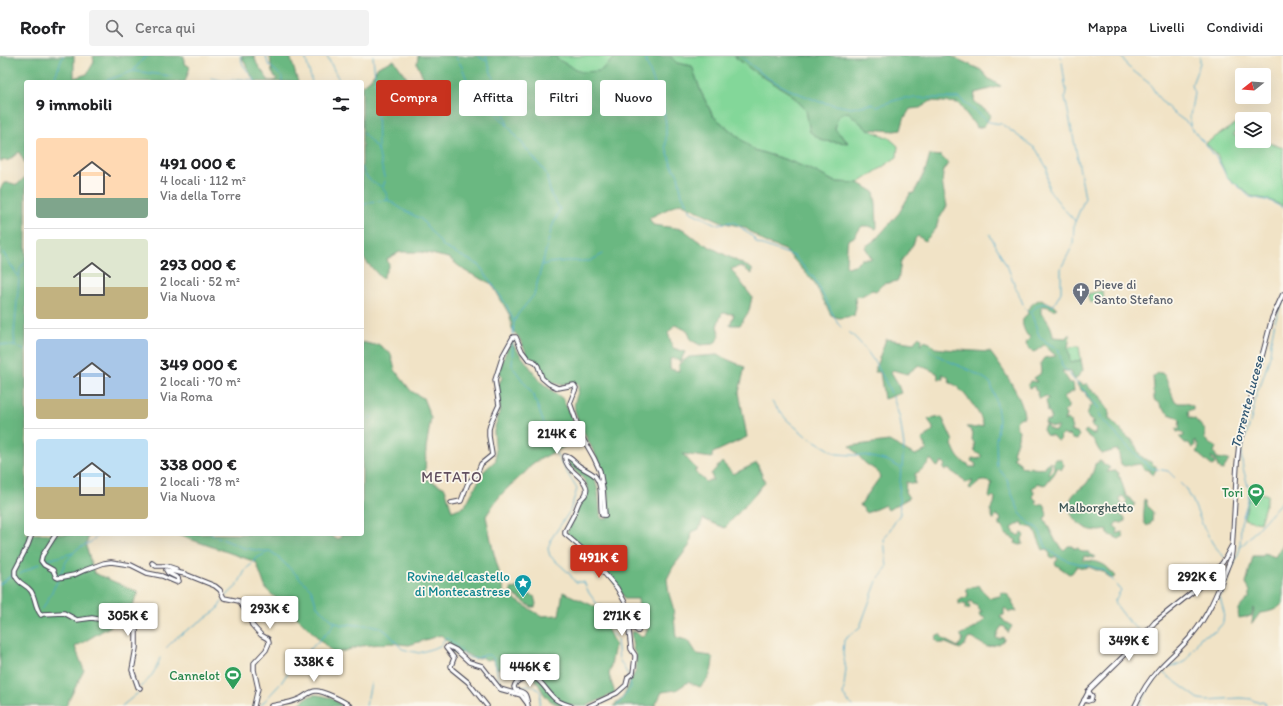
<!DOCTYPE html>
<html lang="it">
<head>
<meta charset="utf-8">
<style>
  body { margin:0; font-family:Itim,sans-serif; background:#f2f2f2; color:#202124; height:100vh; display:flex; flex-direction:column; font-size:15px; white-space:nowrap }
  * { box-sizing:border-box; margin:0 }
  p { font-size:13px; color:#757577 }
  .icon { flex:none; width:22px; height:22px; fill:none; stroke:currentColor; stroke-width:2; stroke-linecap:round; stroke-linejoin:round }
  .map { position:relative; flex:1; overflow:hidden }
  .drawer { position:absolute; left:24px; top:24px; width:340px; height:456px; display:flex; flex-direction:column; background:#fff; border-radius:4px; box-shadow:0 4px 16px #0002 }
  .drawer>* { flex:none }
  .banner { position:absolute; left:376px; top:24px; width:380px; height:36px; display:flex; gap:8px }
  .needle { width:26px; rotate:253deg }
  .buttons { position:absolute; left:1235px; top:12px; display:grid; gap:8px }
  .buttons a { display:grid; place-items:center; width:36px; height:36px; border-radius:4px; background:#fff; box-shadow:0 4px 16px #0002; font-size:20px }
  .price { position:absolute; translate:-50% -34px; padding:0 9px; border-radius:4px; background:#fff; color:#222; font-size:13px; line-height:26px; filter:drop-shadow(0 1px 2px #0008) }
  .price::after { content:''; position:absolute; left:50%; top:24px; width:12px; height:9px; margin-left:-6px; background:inherit; clip-path:polygon(0 0,100% 0,50% 100%) }
  .price.current { background:#c8321e; color:#fff }
  ul { padding:0; list-style:none }
  li { display:flex; align-items:center; gap:12px; height:100px; padding:0 12px }
  li+li { border-top:1px solid #e0e0e0 }
  li span { display:grid; place-items:center; flex:none; width:112px; height:80px; border-radius:4px; color:#555 }
  li>.icon { margin-inline-start:auto }
  span .icon { width:48px; height:48px; fill:#fffc; stroke-width:1 }
  li b { font-size:17px }
  h2 { display:flex; justify-content:space-between; align-items:center; height:48px; padding:0 12px; font-size:17px }
  .tag { padding:0 14px; border-radius:4px; background:#fff; box-shadow:0 4px 16px #0002; font-size:14px; line-height:36px }
  .tag.current { background:#c8321e; color:#fff }
  header { display:flex; align-items:center; gap:24px; box-sizing:border-box; height:56px; padding:0 20px; background:#fff; border-bottom:1px solid #e0e0e0 }
  header strong { font-size:19px }
  nav { display:flex; gap:22px; margin-inline-start:auto; font-size:14px }
  .search { width:280px; height:36px; background:#f2f2f2; display:flex; align-items:center; gap:10px; box-sizing:border-box; padding:0 14px; border-radius:4px; color:#757577; font-size:15px }
  .map>svg:first-child { display:block }
</style>
</head>
<body>
<header>
<strong>Roofr</strong>
<div class="search"><svg class="icon" aria-label="search" viewBox="0 0 24 24"><circle cx="10" cy="10" r="6"/><path d="M15 15l6 6"/></svg>Cerca qui</div>
<nav><a>Mappa</a><a>Livelli</a><a>Condividi</a></nav>
</header>
<div class="map">
<svg width="1283" height="650" viewBox="0 0 1283 650">
  <rect width="100%" height="100%" fill="#fbf7ec"/>
  <filter id="ink" filterUnits="userSpaceOnUse"><feTurbulence type="fractalNoise" baseFrequency=".025" numOctaves="2"/><feDisplacementMap in="SourceGraphic" scale="8" xChannelSelector="R" yChannelSelector="G"/><feConvolveMatrix kernelMatrix="1 2 1 2 8 2 1 2 1" color-interpolation-filters="sRGB"/></filter>
  <filter id="wash" filterUnits="userSpaceOnUse"><feTurbulence type="fractalNoise" baseFrequency=".012" numOctaves="4" result="noise"/><feDisplacementMap in="SourceGraphic" scale="16" xChannelSelector="R" yChannelSelector="G"/><feGaussianBlur stdDeviation="0.9" result="paint"/><feColorMatrix in="noise" values="0 0 0 0 0 0 0 0 0 0 0 0 0 0 0 0 0 1.4 0 .05"/><feComposite in="paint" operator="in"/></filter>
  <g filter="url(#wash)">
    <rect width="100%" height="100%" fill="#f1e3c6"/>
    <g fill="#83d799" stroke="#527c6a">
      <path d="M555,0H615V2L600,15L581,17L556,3Z"/>
      <path d="M670,0H734L752,14L791,38L806,54L810,76L848,86L835,73L838,59L848,56L867,73L889,82L898,90L897,101L859,127L835,126L814,115L787,104L754,94L713,60L701,36L692,10L677,7Z"/>
      <path d="M1240,65C1240,71 1241,74 1234,77V80L1242,81V85H1264V81L1269,87L1283,92V150L1269,144L1251,140L1227,121L1217,99L1206,87Z"/>
      <path d="M1102,235L1104,243L1090,247L1087,238Z"/>
      <path d="M1076,290H1079L1081,304L1070,306L1068,292Z"/>
      <path d="M1251,434L1268,439L1260,467L1244,463Z"/>
    </g>
    <g fill="#6ab881" stroke="#466d5e">
      <path d="M0,0H74V22L87,18L94,6L93,0H184V7L190,11L185,26H26V112L25,107L19,96L9,104L0,105Z"/>
      <path d="M241,0H254L257,8L269,25H274L277,23L272,17L270,0H290L298,26H255Z"/>
      <path d="M418,0H555L557,3L581,16L600,15L615,2V0H670L677,7L692,10L701,36L713,60L754,94L787,104L814,115L835,126L859,127L874,136L876,147L877,171L876,173L869,170H862L854,181L848,184C847,186 846,206 846,209C846,210 847,211 848,211L857,208L861,203H872L865,191L876,183L899,157L910,138L914,137L926,113L930,99L941,100L948,107C938,122 944,134 947,150L938,165L936,173L925,185L918,180L915,183L914,187L901,206L898,225L883,228L876,235L872,234L860,241L857,240L855,242L856,251L854,260L839,262L831,259L814,226L785,194L766,187L744,171L725,167L680,147L649,162L653,169L683,173L697,184L752,213V218L741,210L731,213L752,241L749,255L740,269H730L734,258L722,257L717,270L720,280L714,288L700,289L691,284L688,275L675,269L668,277L673,292L685,296L680,306C676,303 674,302 670,303V313L679,315V308L689,301L717,299L745,311L739,336L747,381L713,397L712,398V402L683,398L697,414H695V416L706,426L710,424H713L711,418L722,406L733,418L757,407L765,426C753,443 738,456 725,472L703,463L699,473L692,476L690,489L673,511L667,523L669,538L673,551L676,581L689,585L697,598L711,600L713,603C712,616 710,623 700,631L688,626L676,634L662,636L655,650H613L622,643L636,614V599L633,593L631,576H636L641,581L645,580L649,569L641,561L639,553L638,543H625C610,517 589,498 567,478C568,470 578,449 583,443C584,441 586,441 587,439C589,436 588,433 587,430C583,418 570,414 566,402L569,403C576,408 586,413 592,419C599,426 599,451 601,462L603,463L608,462C609,446 608,428 602,413C594,393 581,376 575,355C572,344 580,339 578,329L573,326L560,329L549,325L535,304L528,300L519,282L512,273L510,260L492,228L465,215L449,202L422,196H400L387,203L389,209L382,223L364,203L362,194V30L370,24L378,11L394,4L419,39L425,25L417,8Z"/>
      <path d="M734,0H951L981,14L989,23L1001,30L975,37L974,45L991,59L984,70L977,72L958,47L931,45L920,52L910,53L904,63L901,74L895,75L867,73L848,56L838,59L835,73L848,87L823,85L810,76L806,54L791,38L752,14Z"/>
      <path d="M26,120V478H89L86,490L94,517L138,536L128,560L75,591L84,614L66,650H0V133L4,127H11L17,129Z"/>
      <path d="M1041,243L1051,248L1057,252L1053,254L1049,251L1042,250L1041,251V258C1047,262 1053,273 1053,281L1066,282L1068,279H1070L1068,292L1070,306L1081,304L1083,314L1075,324L1069,315H1062L1070,327H1073L1074,335L1063,341L1068,349V352L1064,356L1066,359L1064,365L1067,363L1070,365L1071,370L1072,372L1070,375L1077,376L1079,380L1077,384L1072,383L1069,379L1066,380L1063,378L1060,381L1061,383L1059,385L1056,384L1053,380L1046,379L1043,374L1044,370L1046,369L1048,370L1049,373L1055,375L1058,371H1052L1045,367L1046,364L1049,365L1051,362L1050,357L1047,355L1048,353L1046,345L1049,342L1046,340L1039,343L1037,338L1038,336L1035,334L1034,330L1030,332L1028,330L1030,325L1037,326L1034,322L1040,318L1041,315L1040,308L1044,302L1056,300L1044,289L1036,295L1033,296L1026,289L1027,285L1029,283L1030,281L1027,279C1023,272 1019,263 1028,258L1027,254C1031,249 1035,245 1041,243Z"/>
      <path d="M919,280L922,283L921,289L924,285L930,287L935,292L944,293L990,296C1001,310 1024,343 1024,361C1017,362 1016,364 1016,371L1019,374L1018,382L1013,397L1015,398V400L1013,402L1020,407L1021,411L1026,412L1030,411C1034,413 1041,413 1045,412L1046,408L1050,406L1051,410L1048,418L1049,419C1053,416 1055,412 1053,407L1055,403H1060L1064,409L1061,414L1058,411L1054,418L1045,429L1037,427V429L1032,432L1034,436L1033,441L1037,445L1035,446L1040,450V448H1044L1046,452L1045,453L1047,458L1046,461L1044,462L1056,486L1061,490L1060,492L1064,494L1068,490H1072L1073,492H1078L1082,496H1089L1091,499L1095,500L1094,502L1084,500L1083,504C1090,505 1103,506 1108,512C1109,513 1110,515 1111,517H1113L1116,520L1113,522H1109L1105,517L1100,514H1096L1089,511L1083,512L1077,510L1072,517L1069,518L1055,508L1056,505L1058,504L1056,500L1052,503L1050,501V498L1046,493L1043,494C1041,490 1035,474 1034,473C1032,471 1027,471 1024,470L1022,466L1012,472C1013,475 1016,479 1019,480L1020,478L1022,477L1024,480L1022,482L1023,488L1020,489L1015,487L1016,484L1005,478L1002,471L999,470V466H1001L1000,461L996,459L994,463H993L990,454L994,448L995,442L993,440L990,443L989,441L992,427C979,422 980,427 971,433L969,432L973,425L965,427L964,424L948,413L945,415L943,413L945,409L942,406L937,411L931,403C926,410 922,414 915,418V428L906,426L905,436L909,442L888,454L885,449L867,457L860,449L880,421L877,415L865,407L850,390L889,385L915,399L927,394L922,384L933,374V372L928,363L942,361L953,385L952,389C956,397 958,405 968,408L969,411H976L975,407L971,405L972,402L978,403L982,400L975,396L974,386L972,384L973,376L966,371H971L974,372L983,370C984,361 964,336 956,330C955,328 952,328 950,327L948,321L942,318L943,323H939L937,317L919,309L907,318L893,314L891,316L897,326L901,337L884,343L880,316H874L886,283L914,287Z"/>
      <path d="M362,286L374,289L378,288L391,298L395,314L411,335L423,342L431,362L426,392L425,422L445,432L452,455L465,450L484,415L496,404L494,375L500,354L497,331L502,322L499,314L507,293L511,286L541,326L563,343L581,382L533,407C525,419 511,427 501,439C495,445 491,453 486,460L493,494L505,537L541,560L559,559L563,536L598,552L615,589L609,619L615,637L587,650H573L571,649L570,650C543,650 543,632 530,615C527,611 521,608 518,605L498,613L492,603L486,604L482,601L475,603L463,596L459,600L451,596L449,587L441,579L409,589L390,587L361,590L334,598L302,566L266,533L256,506L175,478H330L336,483L341,482V478H362Z"/>
      <path d="M1158,317H1162L1165,320L1174,344L1178,347H1186L1193,350V353L1188,355L1189,361L1195,363L1205,374V379L1204,382L1211,389H1213L1216,391L1214,396L1217,402L1229,404L1223,414L1219,413L1214,402L1211,401L1215,408L1212,410L1196,396L1199,392L1195,384L1194,386L1195,390L1192,392L1189,387H1185L1180,382V380L1183,381L1184,379L1181,375L1177,376L1176,373L1177,372L1180,373L1179,369L1180,364L1177,361L1169,358L1161,351L1160,348L1154,344V337L1152,335L1154,333L1153,321Z"/>
      <path d="M1078,326L1084,329L1087,327L1090,333L1100,340L1106,351L1109,354V363C1118,369 1123,379 1132,384C1140,395 1136,400 1151,406L1153,409L1156,410V414L1153,419L1149,416V414C1141,414 1144,411 1140,408L1124,410L1121,408L1118,394H1115L1102,398C1098,394 1097,390 1094,385C1092,382 1086,380 1084,376L1086,374L1092,378H1095L1096,371L1093,372L1091,368L1092,366L1095,367L1089,363L1087,359L1090,350L1093,349L1086,339V336L1082,335L1077,329Z"/>
      <path d="M1100,405L1110,412L1107,416L1115,415L1119,417L1118,421H1120L1126,440L1132,444L1135,448L1129,455H1126L1123,452L1127,445L1123,440L1120,441V445L1122,448L1120,452L1121,460L1125,462V465L1122,467L1117,466L1114,470L1118,473L1117,478L1122,476L1124,480L1119,483L1108,478L1107,474C1097,476 1088,475 1080,468C1070,461 1065,449 1074,438C1077,434 1082,432 1086,428C1090,423 1094,415 1095,408Z"/>
      <path d="M1144,443L1146,444L1148,451L1153,456L1152,466L1147,470C1140,464 1146,452 1144,443Z"/>
      <path d="M1283,488V547C1277,554 1270,556 1260,557L1252,568L1253,558L1255,553L1254,552L1251,560L1239,562C1236,552 1243,548 1250,541V535L1246,528L1253,500H1263L1264,497L1275,501Z"/>
      <path d="M979,529L982,534L990,542L1000,540L1002,536L1007,538L1013,545L1012,547L1017,555L1009,556L1005,552L1004,553V559L1000,560L1005,566L1012,570L1008,577L1005,571L1002,570L999,574L996,582L999,583L1003,581L1005,583L999,588L987,591L972,582L968,583L964,590L960,593L946,587H939L935,584L937,579L940,578L943,583L958,591L963,583L961,580V578C971,575 978,571 985,563L984,561H980L979,557H981L983,556H981L976,549H974L971,545L968,547L970,552L965,553L964,552L966,550L965,548H959V544L967,541L968,538L966,533Z"/>
      <path d="M517,531H519L527,538L534,540L536,548L535,551H531L510,536L512,532L516,533Z"/>
      <path d="M1144,594H1154L1156,596L1155,600H1144Z"/>
      <path d="M313,639C322,638 336,643 342,650H295C302,647 305,641 313,639Z"/>
    </g>
    <g fill="none" stroke-linecap="round" stroke-linejoin="round">
      <g stroke="#4ba8ca" stroke-width="1">
        <path d="M240,0L243,9L256,26"/>
        <path d="M266,0L268,8L282,21V26"/>
        <path d="M305,0L312,26"/>
        <path d="M327,0L340,26"/>
        <path d="M373,0L377,42L378,94"/>
        <path d="M455,0L462,11L469,29L507,69"/>
        <path d="M478,0L486,5"/>
        <path d="M486,0L508,70L546,117L551,139L560,153L552,171L534,239L518,258L514,266"/>
        <path d="M644,0L656,32L662,43L666,68V91L672,110L678,119L682,139L691,156L716,168L734,166L753,181L757,187L794,200L814,222L838,268L841,271"/>
        <path d="M740,0L766,21L788,33L820,46L851,52L871,48L877,50L903,42H959L989,66L1001,68"/>
        <path d="M1060,0L1062,2"/>
        <path d="M1122,0L1127,10L1150,28L1158,41L1171,55L1186,66L1192,72L1200,83L1205,87L1218,104L1228,123L1237,129L1250,141L1270,145L1283,152"/>
        <path d="M1062,6L1066,34L1065,41L1079,109"/>
        <path d="M134,14L142,4L148,0"/>
        <path d="M211,22L224,25L238,23L255,24"/>
        <path d="M53,26L63,0"/>
        <path d="M102,26L133,15L171,20"/>
        <path d="M1003,69L1036,93L1047,112L1048,133L1063,152L1075,165"/>
        <path d="M1190,70V60L1194,37L1192,28L1200,7V1"/>
        <path d="M362,76L378,94L385,125L383,131"/>
        <path d="M362,111C363,114 364,118 366,120C375,130 385,127 388,144L405,155L421,163L444,191L479,209L506,248L514,266L513,279"/>
        <path d="M362,150L370,146L388,144"/>
        <path d="M990,179L1008,212L1017,235"/>
        <path d="M0,192L18,220"/>
        <path d="M543,209L548,207L566,205H590L603,198"/>
        <path d="M1018,236L1023,248"/>
        <path d="M1025,253L1031,257L1040,282L1059,294L1062,310L1098,351L1099,360L1129,392L1151,412L1168,415L1185,432L1192,443L1203,470L1213,488L1224,501"/>
        <path d="M1031,256C1038,248 1043,245 1053,250L1059,240L1061,236V212L1073,189L1074,168L1085,142L1079,110"/>
        <path d="M849,276C868,292 881,315 891,337"/>
        <path d="M513,284L512,310L534,340L553,393L577,433L570,455L551,483L548,493L550,500L569,517L575,526H584L589,537L597,548L608,552L616,563L612,571V576L617,583L619,603L628,619"/>
        <path d="M0,288C9,290 19,289 26,296"/>
        <path d="M15,290L14,278L20,213L26,205"/>
        <path d="M930,295L946,304L971,315L987,324L991,328L996,344L999,364L996,384L997,411L1007,423L1011,436L1020,457L1028,466L1037,472L1040,476L1046,491L1054,498L1069,505L1104,514L1121,534L1114,546L1130,567L1140,575L1142,579"/>
        <path d="M893,341L900,363L904,390L902,411"/>
        <path d="M772,346L787,364L806,380"/>
        <path d="M369,362L372,361"/>
        <path d="M810,382L837,398L867,400L888,405L901,412L899,439L900,458L884,483L887,511L882,519L879,522"/>
        <path d="M210,478L244,492L262,495H270L277,500L311,533L317,550L332,564L341,569H347L350,568L355,569H371L380,571L388,577L402,593L419,597L440,590L446,581C455,586 463,600 470,602C479,605 487,593 494,603L499,625L503,632"/>
        <path d="M1241,491L1283,444"/>
        <path d="M44,505L73,497"/>
        <path d="M20,518L40,507"/>
        <path d="M59,520L67,504L77,493L91,486L99,478"/>
        <path d="M0,528L13,518"/>
        <path d="M226,540L237,530L246,513L253,507L255,503L268,496"/>
        <path d="M41,553L45,549L58,524"/>
        <path d="M166,592L177,581L217,554L223,544"/>
        <path d="M1162,616L1199,643L1207,644L1240,642L1252,643L1254,645L1258,646L1264,645L1266,650"/>
        <path d="M844,630L846,613L843,598L844,584L860,571L877,525"/>
        <path d="M140,631C151,623 156,614 160,602"/>
        <path d="M844,632L843,639L852,650"/>
        <path d="M512,635C524,629 531,625 541,637L539,650"/>
        <path d="M122,650L138,637"/>
        <path d="M260,650L281,627L289,615L304,602L308,595L331,573L335,566"/>
        <path d="M366,650L371,627"/>
        <path d="M617,650L631,631L629,622"/>
        <path d="M1140,650L1150,630L1166,611L1177,609L1185,606L1201,581L1216,575L1223,567L1224,556L1220,542L1240,493L1241,467L1248,444L1249,434L1243,412L1241,397L1252,360L1257,335L1260,331L1270,300L1271,285L1275,265L1283,243"/>
      </g>
    </g>
  </g>
  <g filter="url(#ink)">
    <g fill="none" stroke-linecap="round" stroke-linejoin="round">
      <defs>
        <g id="secondary">
          <path d="M451,447L461,445L468,427L477,418L481,408L492,399L489,380V373L491,366L499,349L495,324L503,299L513,281H516L522,295L528,303L534,305L538,310L542,322L549,328L558,332L574,329L576,332L570,347L581,379L594,402L600,415L603,433L605,459"/>
          <path d="M605,459H602C599,447 604,429 594,419C589,415 583,413 578,409C574,406 571,401 565,400C563,415 591,422 586,437C585,441 580,443 579,446C577,450 576,454 574,458C571,464 568,469 565,475V478L587,497L617,532L637,568L638,575"/>
          <path d="M32,478L28,489L15,514V519C19,529 25,527 31,535C35,541 35,549 39,556L41,559L43,558L64,557L77,564L92,562L109,565L131,564L134,565L136,570V592L132,614L138,631L140,632"/>
          <path d="M56,478L42,500L41,505L44,509L53,514L56,521L58,522L74,519L85,514L104,507L111,506L131,509L147,517L162,520L176,526L179,525L178,522L168,517L166,514L185,518L215,530L220,534L224,542L239,545L249,561L252,569L261,579L268,583L269,587L266,594L254,607V614L258,632L254,650"/>
          <path d="M152,507L156,510H167L176,513"/>
          <path d="M1084,644L1088,645L1091,644L1092,640L1088,635"/>
          <path d="M271,650C281,648 290,647 299,643C305,641 309,635 316,635C323,635 344,645 350,650"/>
          <path d="M487,650L468,626L452,613L451,610L454,602L446,592L448,590L456,594L469,606L482,610L500,633L521,639L527,647"/>
          <path d="M528,650C526,639 527,636 515,634L514,631C515,626 518,625 522,623C539,616 543,632 554,642C558,646 565,648 571,650"/>
          <path d="M589,650L617,637L626,629L628,621L633,617L635,602V599L631,593L629,574L630,572H633L638,575"/>
          <path d="M1081,650L1090,633L1138,586L1155,566L1210,522L1223,506L1231,491"/>
          <path d="M1135,650C1141,637 1148,625 1158,614C1169,601 1182,592 1192,579C1211,556 1220,529 1231,502L1232,495L1237,408L1239,388L1272,262L1283,238"/>
        </g>
      </defs>
      <use href="#secondary" stroke="#413f50" stroke-width="5.5"/>
      <use href="#secondary" stroke="#fff" stroke-width="3.5"/>
    </g>
  </g>
  <defs>
    <symbol id="church-pin" viewBox="-11 -11 22 30"><path d="M0 17L-7.5 6A9.5 9.5 0 1 1 7.5 6Z" fill="#6b7280" stroke="#fbf7ec"/><path d="M-1.2-6h2.4v3.5h3.3v2.4h-3.3V6h-2.4V-.1h-3.3v-2.4h3.3Z" fill="#fff"/></symbol>
    <symbol id="stadium-pin" viewBox="-11 -11 22 30"><path d="M0 17L-7.5 6A9.5 9.5 0 1 1 7.5 6Z" fill="#2e9e5b" stroke="#fbf7ec"/><path d="M0-5a6.5 5 0 1 0 0 10a6.5 5 0 1 0 0-10ZM-3.5-1.8h7v3.6h-7Z" fill="#fff"/></symbol>
    <symbol id="sight-pin" viewBox="-11 -11 22 30"><path d="M0 17L-7.5 6A9.5 9.5 0 1 1 7.5 6Z" fill="#0f9aa8" stroke="#fbf7ec"/><path d="M0-6L1.8-2.2L6-1.7L2.9 1.2L3.7 5.4L0 3.3L-3.7 5.4L-2.9 1.2L-6-1.7L-1.8-2.2Z" fill="#fff"/></symbol>
  </defs>
  <g fill-rule="evenodd">
    <use href="#church-pin" x="1071" y="225" width="20" height="27"/>
    <use href="#stadium-pin" x="1246" y="426" width="20" height="27"/>
    <use href="#sight-pin" x="513" y="517" width="20" height="27"/>
    <use href="#stadium-pin" x="223" y="609" width="20" height="27"/>
  </g>
  <g text-anchor="middle" stroke-width="3.5" stroke-linejoin="round" paint-order="stroke">
    <g font-size="13" fill="#5b616d" stroke="#fbf7ec" text-anchor="start">
      <text x="1094" y="233">Pieve di<tspan x="1094" dy="15">Santo Stefano</tspan></text>
    </g>
    <g font-size="13" fill="#27864d" stroke="#fbf7ec" text-anchor="end">
      <text x="1243" y="441">Tori</text>
      <text x="220" y="624">Cannelot</text>
    </g>
    <g font-size="13" fill="#3f5857" stroke="#fbf7ec">
      <text x="1096" y="456">Malborghetto</text>
    </g>
    <g font-size="13" fill="#0d838f" stroke="#fbf7ec" text-anchor="end">
      <text x="510" y="525">Rovine del castello<tspan x="510" dy="15">di Montecastrese</tspan></text>
    </g>
    <g font-size="14" font-style="italic" fill="#325874" stroke="#fbf7ec">
      <text transform="translate(1247 346) rotate(-75)" y="5">Torrente Lucese</text>
    </g>
    <g font-size="15" letter-spacing="1" fill="#625060" stroke="#fbf7ec">
      <text x="452" y="426">METATO</text>
    </g>
  </g>
</svg>
<div class="buttons">
<a><svg class="needle" viewBox="-14 -14 28 28"><path d="M0-13l5 13h-10z" fill="#e53935"/><path d="M0 13l5-13h-10z" fill="#757577"/></svg></a>
<a><svg class="icon" aria-label="layers" viewBox="0 0 24 24"><path d="M12 4l9 5-9 5-9-5zM3 14l9 5 9-5"/></svg></a>
</div>
<b class="price" style="left:557px;top:399px">214K €</b>
<b class="price current" style="left:599px;top:523px">491K €</b>
<b class="price" style="left:1197px;top:542px">292K €</b>
<b class="price" style="left:270px;top:574px">293K €</b>
<b class="price" style="left:128px;top:581px">305K €</b>
<b class="price" style="left:622px;top:581px">271K €</b>
<b class="price" style="left:1129px;top:606px">349K €</b>
<b class="price" style="left:314px;top:627px">338K €</b>
<b class="price" style="left:530px;top:632px">446K €</b>
<div class="banner">
<a class="tag current">Compra</a>
<a class="tag">Affitta</a>
<a class="tag">Filtri</a>
<a class="tag">Nuovo</a>
</div>
<section class="drawer">
<h2>9 immobili<svg class="icon" aria-label="filters" viewBox="0 0 24 24"><path d="M4 7h16M4 17h16"/><circle cx="9" cy="7" r="2"/><circle cx="15" cy="17" r="2"/></svg></h2>
<ul>
<li><span style="background:linear-gradient(#ffd9b3 75%,#7fa58c 0)"><svg class="icon" aria-label="home" viewBox="0 0 24 24"><path d="M3 11l9-7 9 7M6 9v11h12V9"/></svg></span><div><b>491 000 €</b><p>4 locali · 112 m²</p><p>Via della Torre</p></div></li>
<li><span style="background:linear-gradient(#dfe7d0 60%,#c2b280 0)"><svg class="icon" aria-label="home" viewBox="0 0 24 24"><path d="M3 11l9-7 9 7M6 9v11h12V9"/></svg></span><div><b>293 000 €</b><p>2 locali · 52 m²</p><p>Via Nuova</p></div></li>
<li><span style="background:linear-gradient(#a9c7e8 75%,#c2b280 0)"><svg class="icon" aria-label="home" viewBox="0 0 24 24"><path d="M3 11l9-7 9 7M6 9v11h12V9"/></svg></span><div><b>349 000 €</b><p>2 locali · 70 m²</p><p>Via Roma</p></div></li>
<li><span style="background:linear-gradient(#bfe0f5 60%,#c2b280 0)"><svg class="icon" aria-label="home" viewBox="0 0 24 24"><path d="M3 11l9-7 9 7M6 9v11h12V9"/></svg></span><div><b>338 000 €</b><p>2 locali · 78 m²</p><p>Via Nuova</p></div></li>
</ul>
</section>
</div>
</body>
</html>
